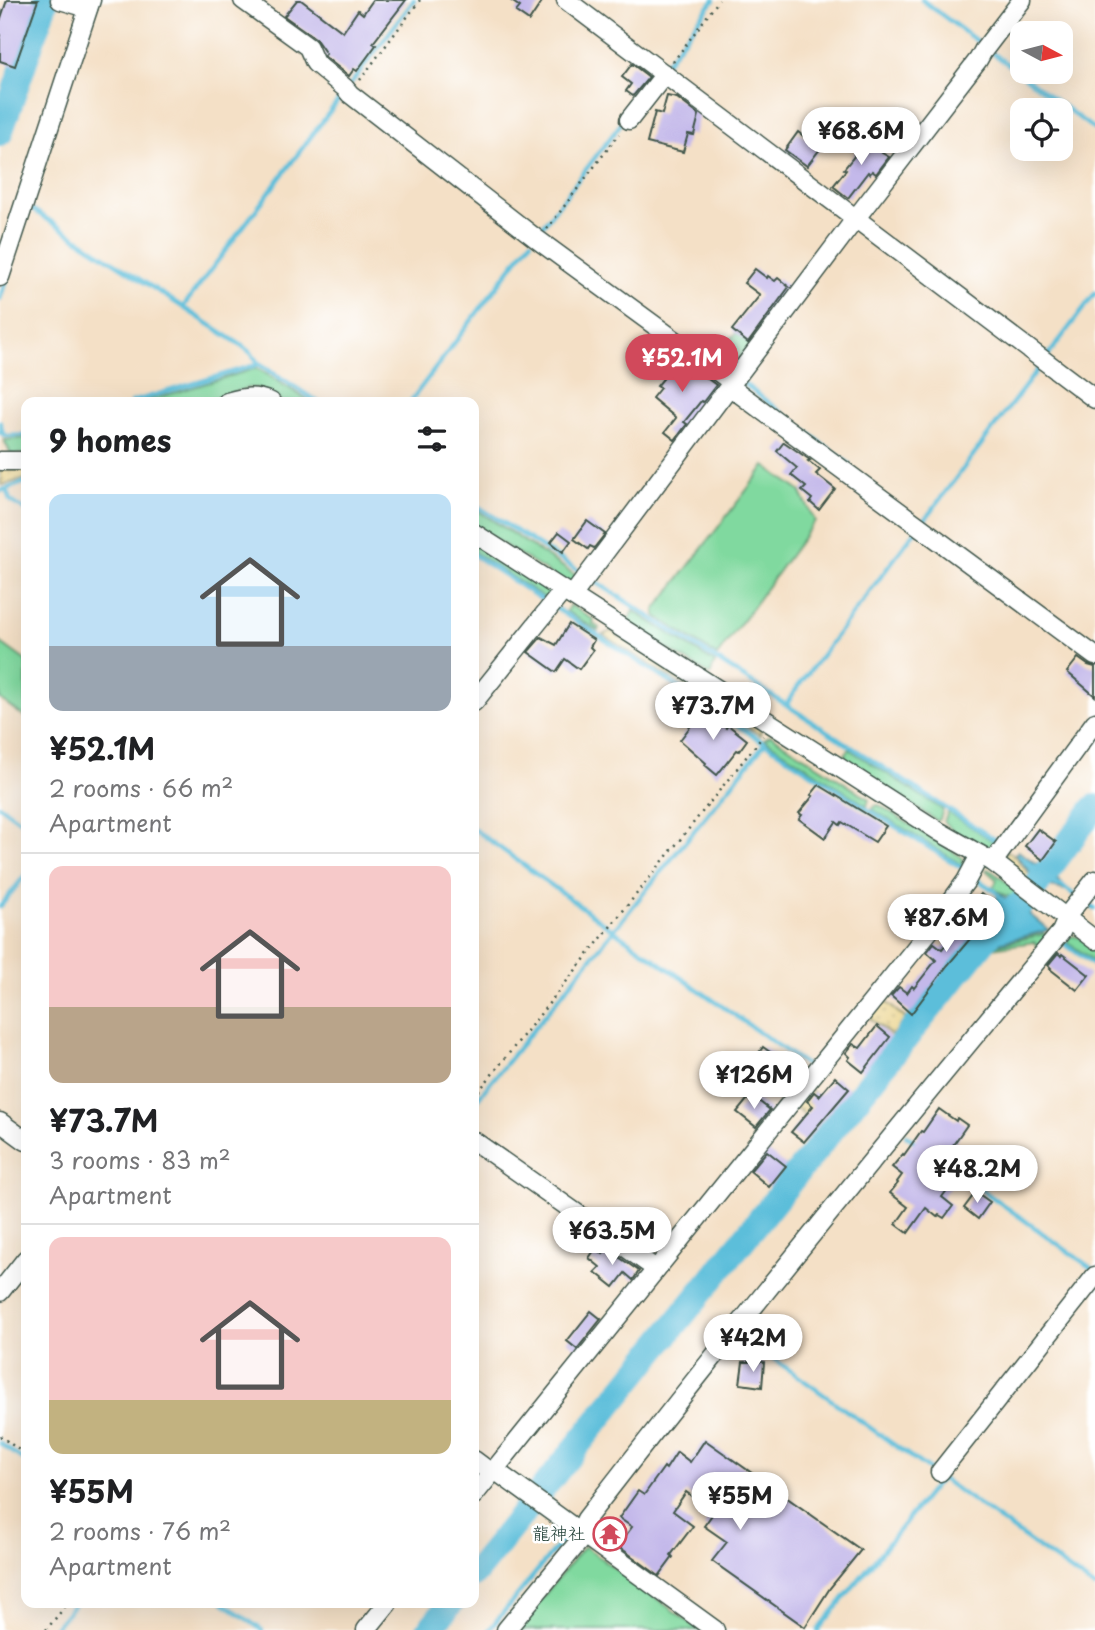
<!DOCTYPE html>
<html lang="en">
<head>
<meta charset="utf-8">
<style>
  body { margin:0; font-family:"Playpen Sans","Klee One",sans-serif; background:#f6f6f6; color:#202124; height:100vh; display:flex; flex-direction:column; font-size:26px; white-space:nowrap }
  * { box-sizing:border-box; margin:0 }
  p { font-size:23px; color:#757577 }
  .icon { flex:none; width:38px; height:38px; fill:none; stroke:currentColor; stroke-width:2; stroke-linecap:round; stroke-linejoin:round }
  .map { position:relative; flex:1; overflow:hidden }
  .side { position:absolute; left:21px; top:397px; width:458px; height:1211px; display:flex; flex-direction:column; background:#fff; border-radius:14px; box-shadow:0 7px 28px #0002 }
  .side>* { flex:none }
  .needle { width:46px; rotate:97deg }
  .buttons { position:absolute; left:1010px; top:21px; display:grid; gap:14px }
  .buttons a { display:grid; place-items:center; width:63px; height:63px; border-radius:14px; background:#fff; box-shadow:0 7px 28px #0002; font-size:35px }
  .price { position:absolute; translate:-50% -60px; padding:0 16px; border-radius:24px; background:#fff; color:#222; font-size:23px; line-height:46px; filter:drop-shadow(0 2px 4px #0008) }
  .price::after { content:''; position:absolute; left:50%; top:42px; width:21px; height:16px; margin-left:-10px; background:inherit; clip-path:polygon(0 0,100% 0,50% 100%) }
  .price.current { background:#d1495b; color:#fff }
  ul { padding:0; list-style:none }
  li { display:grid; align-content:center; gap:14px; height:371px; padding:0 28px }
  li+li { border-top:2px solid #e0e0e0 }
  li span { display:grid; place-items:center; height:217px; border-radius:14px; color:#555 }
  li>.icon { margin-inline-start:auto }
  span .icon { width:126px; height:126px; fill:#fffc; stroke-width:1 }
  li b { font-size:30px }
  h2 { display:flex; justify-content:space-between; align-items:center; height:84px; padding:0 28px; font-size:30px }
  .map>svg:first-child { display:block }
</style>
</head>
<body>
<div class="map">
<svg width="1095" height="1630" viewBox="0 0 1095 1630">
  <defs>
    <pattern id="sand-dots" width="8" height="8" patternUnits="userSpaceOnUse" patternTransform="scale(1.75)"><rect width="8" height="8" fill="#eeda9e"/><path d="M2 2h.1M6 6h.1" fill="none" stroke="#ccbc89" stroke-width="1.8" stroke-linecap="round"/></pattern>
  </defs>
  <rect width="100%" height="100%" fill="#fff"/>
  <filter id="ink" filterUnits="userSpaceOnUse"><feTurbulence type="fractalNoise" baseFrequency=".0143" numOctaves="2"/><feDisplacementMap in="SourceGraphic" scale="14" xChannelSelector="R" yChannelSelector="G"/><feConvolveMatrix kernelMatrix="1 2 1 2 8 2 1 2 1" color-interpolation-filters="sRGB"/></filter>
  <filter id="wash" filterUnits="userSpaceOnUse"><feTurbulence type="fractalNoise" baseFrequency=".00686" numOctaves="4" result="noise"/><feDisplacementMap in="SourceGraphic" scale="28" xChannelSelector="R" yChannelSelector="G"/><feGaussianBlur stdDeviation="1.57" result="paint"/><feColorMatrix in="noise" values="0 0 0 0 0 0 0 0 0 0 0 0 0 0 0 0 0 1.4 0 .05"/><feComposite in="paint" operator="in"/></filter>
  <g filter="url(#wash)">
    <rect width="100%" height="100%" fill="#f4e0c6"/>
    <g fill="#80d99f" stroke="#508b6a" stroke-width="2">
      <path d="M736,333L751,343L731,370L713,357Z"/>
      <path d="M257,368L311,402H283L257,388H248L201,402H144Z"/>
      <path d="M26,438V454H11L4,440Z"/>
      <path d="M765,466L800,491L815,521L717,656L656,616L655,610Z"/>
      <path d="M474,508L578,577L572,585H568L474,526Z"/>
      <path d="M474,542L547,589L551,593L548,600L474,552Z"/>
      <path d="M570,605L594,620L593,624L599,628L598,631L566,611Z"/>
      <path d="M634,611L715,663L710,675L626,623Z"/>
      <path d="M0,642L26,661V718L0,699Z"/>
      <path d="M771,735L869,799L867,806L764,739Z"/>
      <path d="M849,749L943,810L940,819L937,821L841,760Z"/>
      <path d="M879,805L963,858L964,866L872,809L875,806Z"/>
      <path d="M948,812L999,845L991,854L953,831L944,822Z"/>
      <path d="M989,869L1020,892L1017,898L1007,896L993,888L997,880L986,870Z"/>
      <path d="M1043,934L1049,936L1039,949L1034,942L992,948L989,947Z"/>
      <path d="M1073,936L1078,937L1095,950V962L1067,942L1069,937Z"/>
      <path d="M584,1546L700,1630H516Z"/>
    </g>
    <g fill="url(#sand-dots)" stroke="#868c69" stroke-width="2">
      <path d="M0,469L26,470V479L1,485Z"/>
      <path d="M611,631L700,689L698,695L603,635Z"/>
      <path d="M715,697L758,725L761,730L760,735L707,700Z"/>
      <path d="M1006,851L1013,854L1030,874L1027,880L1004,862Z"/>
      <path d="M881,998L906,1019L892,1036L867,1016Z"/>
      <path d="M809,1089L834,1109L819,1128L794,1106Z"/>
    </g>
    <path fill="#5bbeda" stroke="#3d7e87" stroke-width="2" d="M1018,851L1040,866L1043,867L1045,864L1055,872L1053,874L1066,888L1064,890L1046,886L1028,909V913L1049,930L986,946L978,939L996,914L997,896L999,893L1005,898L1018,900L1032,875L1015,854Z"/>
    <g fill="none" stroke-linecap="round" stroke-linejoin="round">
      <g stroke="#5bbeda" stroke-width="4.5">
        <path d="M922,0L982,45"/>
        <path d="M989,50L1095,130"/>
        <path d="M663,66L714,0"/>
        <path d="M349,86L414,0"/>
        <path d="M30,208L241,345L251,353L259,364"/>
        <path d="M538,232L623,121"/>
        <path d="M0,299L6,280"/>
        <path d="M183,307L343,94"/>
        <path d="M1047,357L1095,293"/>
        <path d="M739,380L849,464"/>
        <path d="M132,402L259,364L318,402"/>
        <path d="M410,402L531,241"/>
        <path d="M0,422L3,433"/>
        <path d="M0,432L3,433L4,436L26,435"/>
        <path d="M6,489L10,500L26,511"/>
        <path d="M0,491L26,482"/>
        <path d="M474,504L582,573"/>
        <path d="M923,522L1041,365"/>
        <path d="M474,555L547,603"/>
        <path d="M590,578L1000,843"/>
        <path d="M554,607L864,807L964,869"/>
        <path d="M787,704L794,692L916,530"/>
        <path d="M0,806L26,825"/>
        <path d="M474,829L613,930L806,1065"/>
        <path d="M978,880L995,891L1001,899"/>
        <path d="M1061,885L1077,897"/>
        <path d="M1084,902L1095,909"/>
        <path d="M1087,905L1095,895"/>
        <path d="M0,907L26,874"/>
        <path d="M1062,942L1095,966"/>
        <path d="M474,1103L765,743"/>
        <path d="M906,1135L918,1144"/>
        <path d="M939,1159L1094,1270"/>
        <path d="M743,1337L1095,1588"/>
        <path d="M0,1443L26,1462"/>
        <path d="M534,1509L550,1520"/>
        <path d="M224,1603L262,1630"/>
        <path d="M53,1630L75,1603"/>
        <path d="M489,1630L568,1533"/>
        <path d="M818,1630L941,1478"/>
      </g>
      <g stroke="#5bbeda" stroke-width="26">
        <path d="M0,133L46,0"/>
        <path d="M474,1574L1005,915L1025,901L1095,807"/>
        <path d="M429,1630L451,1603"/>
      </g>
    </g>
    <g id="blocks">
      <g fill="#c4b9ea">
        <path d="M7,0H38L15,66L0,61V21Z"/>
        <path d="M297,0H301L343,32L358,10L363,14L373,0H406L373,43L376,45L357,71L354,69L349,76L324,56L326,54L315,38L284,16Z"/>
        <path d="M510,0H543L529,21L516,12L520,7Z"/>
        <path d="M632,64L649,77L633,96L626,91L631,84L622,77Z"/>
        <path d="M667,96L677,98L699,115L694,135L688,134L683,152L647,143L655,112L662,114Z"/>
        <path d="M798,132L820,149L807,166L785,150Z"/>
        <path d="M868,139L884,150L882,153L889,157L876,174L872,171L870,174L868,172L848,198L833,186L846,170L844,169L855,155L854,154L863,140L866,142Z"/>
        <path d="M755,269L767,278L768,276L775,281L778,278L789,287L748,343L732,330L760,295L744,283Z"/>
        <path d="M675,355L716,385L703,402L701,401L684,422L687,424L675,440L665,432L676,418L652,398L660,388L657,386L676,363L672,360Z"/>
        <path d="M784,442L810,460L808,461L820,470L816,474L835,489L819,510L810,502L812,499L802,491L806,487L791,475L797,468L777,451Z"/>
        <path d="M587,521L605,534L594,548L590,546L588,549L574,539Z"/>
        <path d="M559,532L571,541L563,552L551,542Z"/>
        <path d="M569,624L594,640L590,647L593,650L579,669L565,659L556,672L528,652L541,637L556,645Z"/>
        <path d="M1078,658L1088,665L1095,667V696L1067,672Z"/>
        <path d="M703,710L726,728L728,725L747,740L739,751L737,750L717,775L705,765L706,763L680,740Z"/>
        <path d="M819,785L886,826L875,842L842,822L840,825L836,822L825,838L799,819L802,815L799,813L813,796L811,795Z"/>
        <path d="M1038,829L1056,842L1043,860L1025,846Z"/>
        <path d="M981,894L993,904L991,907L994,909L992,913L947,966L911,1014L891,996L899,987L907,993L912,986L914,988L936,960L927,952L934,943L942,949L969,915L966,913Z"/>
        <path d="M1058,953L1061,956L1062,954L1089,975L1077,990L1050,969L1051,968L1048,965Z"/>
        <path d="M877,1026L890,1037L863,1072L848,1060L850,1057L846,1053L853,1044L860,1048Z"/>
        <path d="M763,1047L791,1067L776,1087L749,1067Z"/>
        <path d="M835,1077L849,1089L804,1142L791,1132L813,1106L807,1101L814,1092L819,1096Z"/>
        <path d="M751,1095L770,1110L756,1127L737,1112Z"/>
        <path d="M939,1109L956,1121L957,1118L967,1125L939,1165L956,1178L942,1197L953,1206L944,1218L939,1215L937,1217L926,1208L908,1233L896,1224L908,1207L890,1193L898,1183L897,1182L902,1175L892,1167L903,1154L904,1155L921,1131L923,1132Z"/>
        <path d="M767,1151L786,1166L769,1187L750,1171Z"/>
        <path d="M976,1192L990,1202L978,1219L964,1208Z"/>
        <path d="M596,1248L603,1254L607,1249L639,1271L633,1280L625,1273L614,1287L595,1272L600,1267L589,1258Z"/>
        <path d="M591,1311L601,1319L577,1349L567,1341Z"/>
        <path d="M749,1360L764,1362L762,1387L740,1384L743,1362H749Z"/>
        <path d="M705,1440L861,1550L830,1588L805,1627L712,1561L727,1542L704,1526L714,1512L686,1492L673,1511L693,1526L671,1555L673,1557L659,1576L618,1546L632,1527L619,1518L638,1491L644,1495L664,1467L666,1469L677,1452L690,1462Z"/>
      </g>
    </g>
  </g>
  <g filter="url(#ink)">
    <use href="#blocks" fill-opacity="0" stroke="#3f554a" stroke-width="2"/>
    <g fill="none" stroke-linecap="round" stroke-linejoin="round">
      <defs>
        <g id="minor">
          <path d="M60,0L88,8"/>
          <path d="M243,0L308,47L315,63L345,88L350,94L538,240L732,382"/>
          <path d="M566,0L1095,399"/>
          <path d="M629,120L665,74"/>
          <path d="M0,277L91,0"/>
          <path d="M729,386L1095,656"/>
          <path d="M227,402C245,397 253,395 271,402"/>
          <path d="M0,461H26"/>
          <path d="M474,533L940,832L993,862L1095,940"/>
          <path d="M572,596L856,218L978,60L983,51L1022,0"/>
          <path d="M474,702L563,591"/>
          <path d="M993,862L1095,722"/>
          <path d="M0,1122L26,1141"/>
          <path d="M474,1141L656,1269"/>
          <path d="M0,1292L26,1259"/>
          <path d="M474,1460L486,1469L500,1474L715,1630"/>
          <path d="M940,1472L1095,1276"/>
          <path d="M474,1495L930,930L966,881L980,855"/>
          <path d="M366,1630L388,1603"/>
          <path d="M506,1630L581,1539L583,1525L586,1519C740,1320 900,1125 1061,932L1070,912L1095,880"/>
        </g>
      </defs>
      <use href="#minor" stroke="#3f554a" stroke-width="21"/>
      <g stroke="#3f554a" stroke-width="2.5" stroke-dasharray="2 5" stroke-linecap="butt">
        <path d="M673,62L719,0"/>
        <path d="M360,80L420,0"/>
        <path d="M547,229L619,134"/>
        <path d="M474,1097L763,736"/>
        <path d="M0,1436L26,1455"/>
        <path d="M46,1630L68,1603"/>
      </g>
      <use href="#minor" stroke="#fff" stroke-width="18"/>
    </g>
  </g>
  <defs>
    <symbol id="temple-ring" viewBox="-11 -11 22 22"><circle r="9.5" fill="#fff" stroke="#d1495b" stroke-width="1.5"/><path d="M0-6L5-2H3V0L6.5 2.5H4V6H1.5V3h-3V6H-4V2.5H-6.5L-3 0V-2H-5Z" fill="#d1495b"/></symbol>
  </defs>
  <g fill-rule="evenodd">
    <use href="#temple-ring" x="591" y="1515" width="38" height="38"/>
  </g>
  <g text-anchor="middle" stroke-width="5" stroke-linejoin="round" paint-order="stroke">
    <g font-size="18" fill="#1f3d34" stroke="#fff" text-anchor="end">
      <text x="586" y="1540">龍神社</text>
    </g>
  </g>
</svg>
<div class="buttons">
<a><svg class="needle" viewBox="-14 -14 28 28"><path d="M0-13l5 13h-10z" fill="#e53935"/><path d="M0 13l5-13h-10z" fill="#757577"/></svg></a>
<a><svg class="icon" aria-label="locate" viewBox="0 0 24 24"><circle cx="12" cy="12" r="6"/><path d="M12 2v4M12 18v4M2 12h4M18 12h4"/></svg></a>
</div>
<b class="price" style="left:861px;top:167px">¥68.6M</b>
<b class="price current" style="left:682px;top:394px">¥52.1M</b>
<b class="price" style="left:713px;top:742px">¥73.7M</b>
<b class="price" style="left:946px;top:954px">¥87.6M</b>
<b class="price" style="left:754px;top:1111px">¥126M</b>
<b class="price" style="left:977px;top:1205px">¥48.2M</b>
<b class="price" style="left:612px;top:1267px">¥63.5M</b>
<b class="price" style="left:753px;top:1374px">¥42M</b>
<b class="price" style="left:740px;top:1532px">¥55M</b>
<section class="side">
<h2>9 homes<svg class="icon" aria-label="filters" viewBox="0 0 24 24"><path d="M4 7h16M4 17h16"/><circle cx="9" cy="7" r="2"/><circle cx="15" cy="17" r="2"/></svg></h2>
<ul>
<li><span style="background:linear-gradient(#bfe0f5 70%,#9aa5b1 0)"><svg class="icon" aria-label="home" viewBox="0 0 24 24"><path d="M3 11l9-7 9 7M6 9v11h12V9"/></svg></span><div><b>¥52.1M</b><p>2 rooms · 66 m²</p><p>Apartment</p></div></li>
<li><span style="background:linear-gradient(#f6c9c9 65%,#b9a48a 0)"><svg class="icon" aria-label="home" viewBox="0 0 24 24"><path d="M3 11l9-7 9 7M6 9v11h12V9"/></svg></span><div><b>¥73.7M</b><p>3 rooms · 83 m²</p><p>Apartment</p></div></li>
<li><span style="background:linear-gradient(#f6c9c9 75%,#c2b280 0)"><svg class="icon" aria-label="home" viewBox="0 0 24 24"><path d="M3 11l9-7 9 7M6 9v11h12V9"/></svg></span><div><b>¥55M</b><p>2 rooms · 76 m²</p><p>Apartment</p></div></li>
</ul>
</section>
</div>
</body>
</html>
